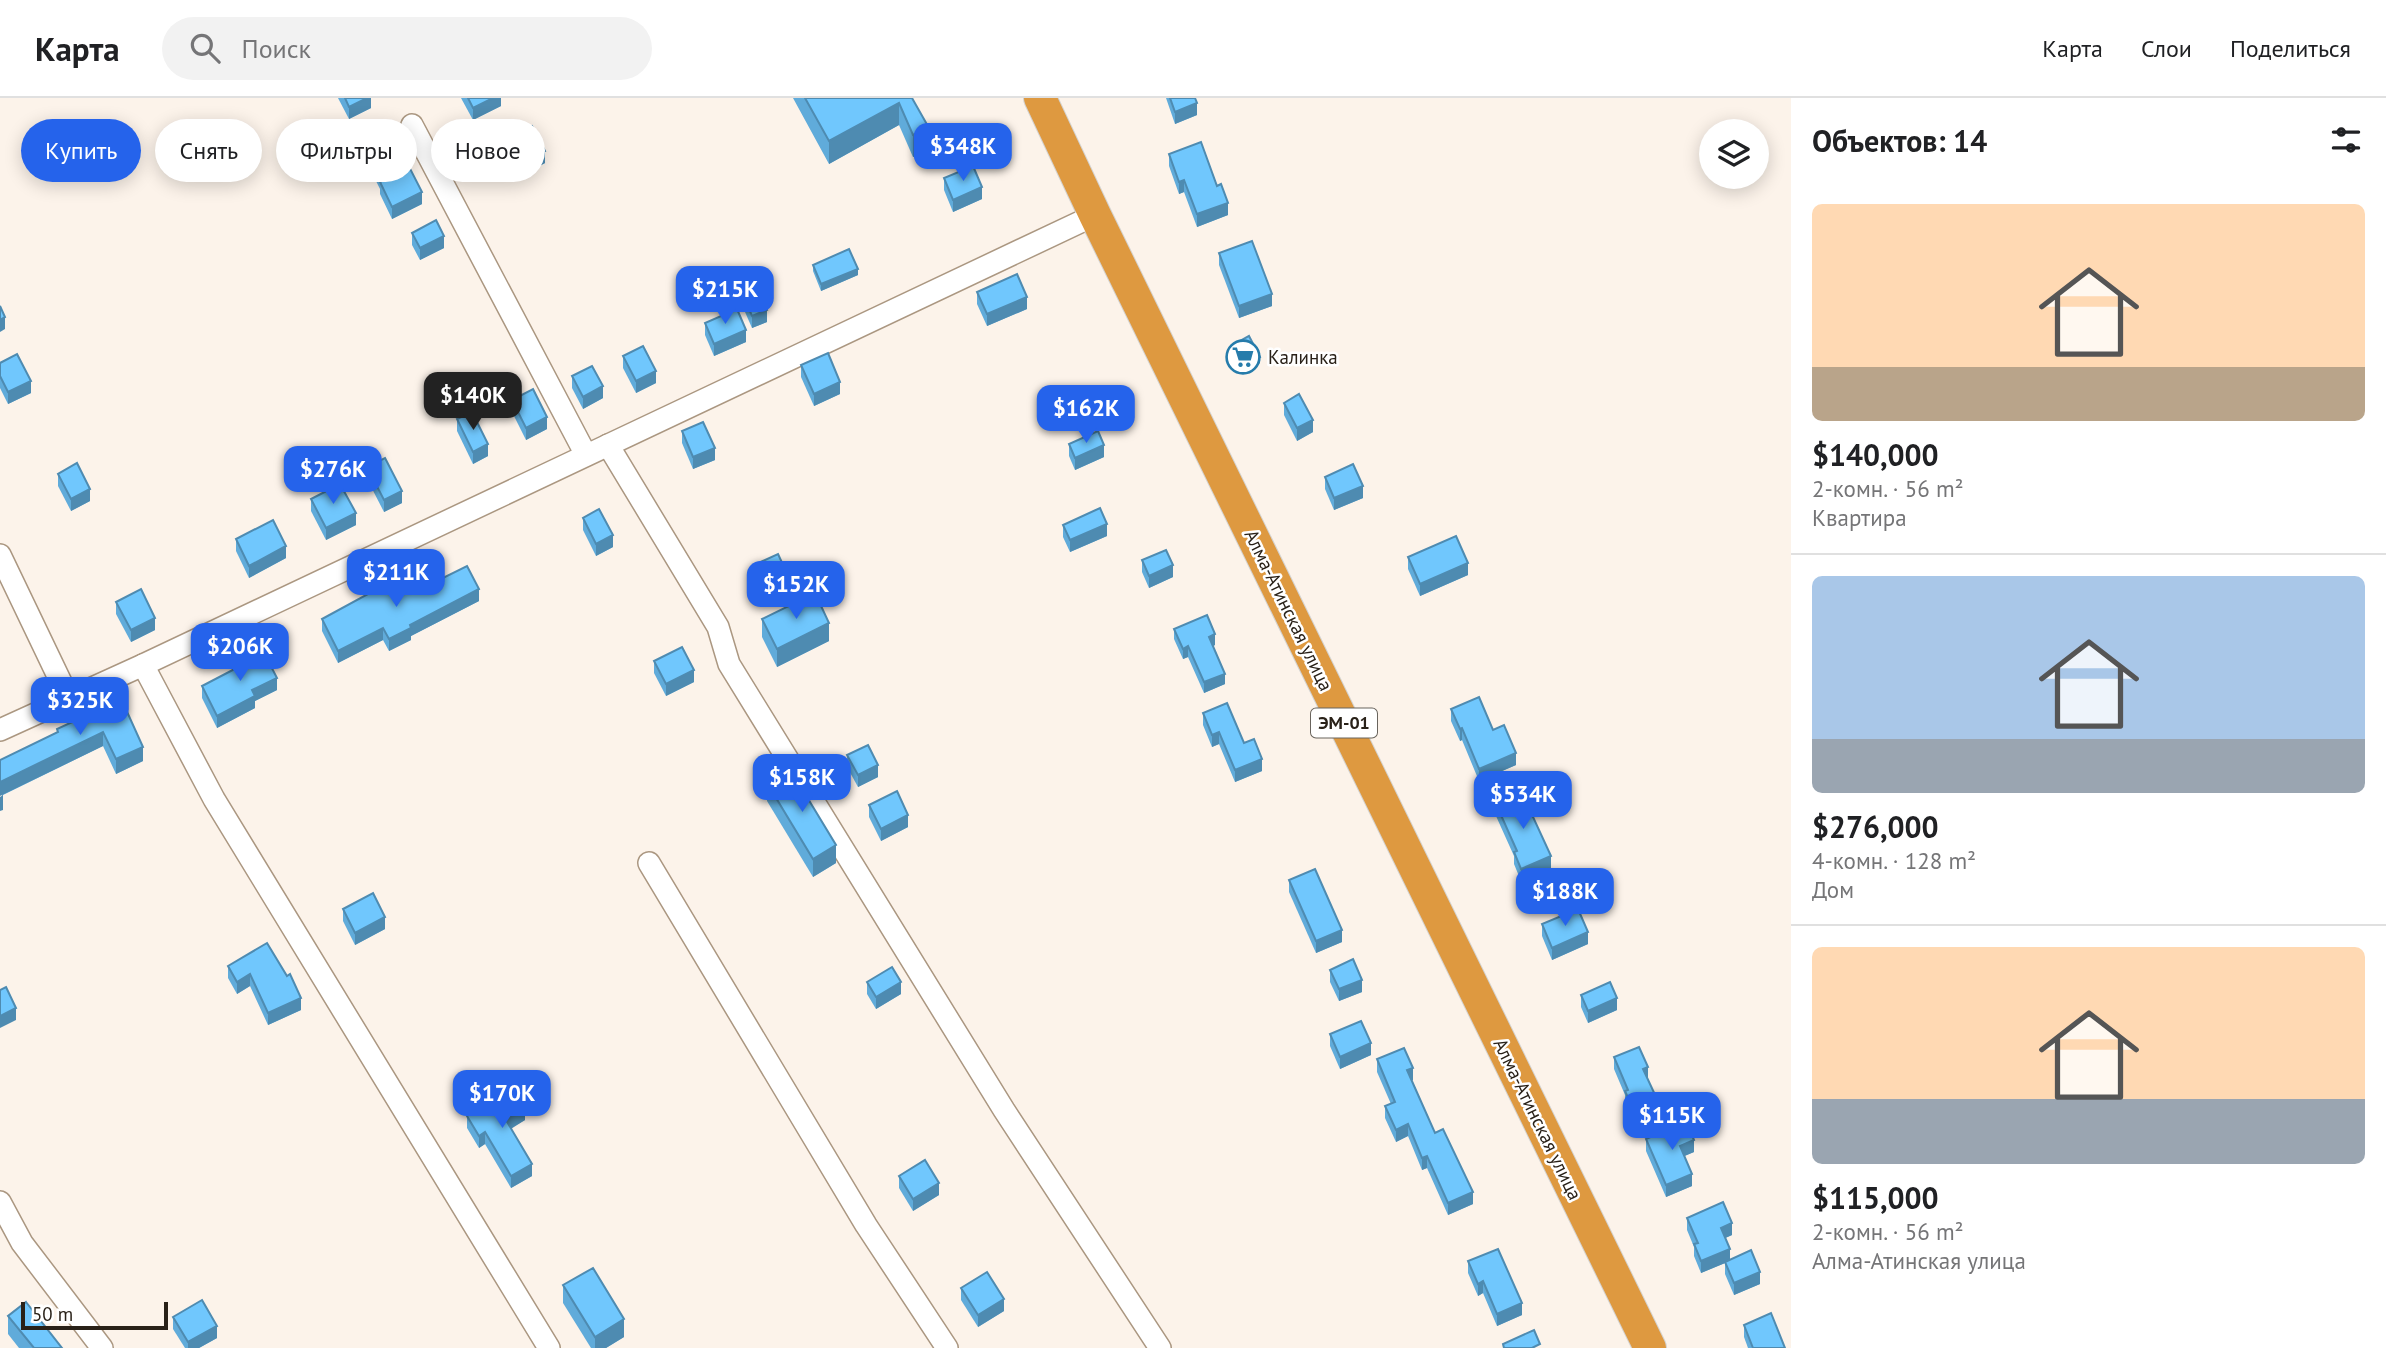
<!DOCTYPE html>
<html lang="ru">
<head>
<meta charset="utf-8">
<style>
  body { margin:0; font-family:"PT Sans",sans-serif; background:#f2f2f2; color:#202124; height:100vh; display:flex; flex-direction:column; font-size:26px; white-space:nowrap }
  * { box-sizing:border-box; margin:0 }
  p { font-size:23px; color:#757577 }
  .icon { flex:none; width:38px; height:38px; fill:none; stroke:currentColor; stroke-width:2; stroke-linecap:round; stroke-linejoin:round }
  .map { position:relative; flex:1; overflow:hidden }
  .side { display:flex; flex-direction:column; background:#fff; width:595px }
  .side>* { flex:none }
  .hud { position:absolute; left:21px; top:21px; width:665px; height:63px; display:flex; gap:14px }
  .tools { position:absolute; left:1699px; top:21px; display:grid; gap:14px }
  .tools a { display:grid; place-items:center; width:70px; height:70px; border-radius:50%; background:#fff; box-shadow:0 4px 18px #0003; font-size:35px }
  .scale { position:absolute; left:21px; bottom:18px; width:147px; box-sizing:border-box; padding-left:7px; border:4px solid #292118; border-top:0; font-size:19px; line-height:24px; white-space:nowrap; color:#292118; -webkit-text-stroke:5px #fff; paint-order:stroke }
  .price { position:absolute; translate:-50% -60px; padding:0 16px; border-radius:14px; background:#2563eb; color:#fff; font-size:23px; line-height:46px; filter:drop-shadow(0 2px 4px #0008) }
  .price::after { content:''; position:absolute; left:50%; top:42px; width:21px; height:16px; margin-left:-10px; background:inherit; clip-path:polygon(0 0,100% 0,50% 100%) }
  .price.active { background:#222; color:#fff }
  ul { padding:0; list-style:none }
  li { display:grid; align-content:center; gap:14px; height:371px; padding:0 21px }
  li+li { border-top:2px solid #e0e0e0 }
  li span { display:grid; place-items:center; height:217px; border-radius:10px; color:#555 }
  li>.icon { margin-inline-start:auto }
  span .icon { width:126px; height:126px; fill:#fffc; stroke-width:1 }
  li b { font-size:30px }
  h2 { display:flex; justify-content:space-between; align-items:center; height:84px; padding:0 21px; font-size:30px }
  .chip { padding:0 24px; border-radius:32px; background:#fff; box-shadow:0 4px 18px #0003; font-size:24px; line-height:63px }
  .chip.active { background:#2563eb; color:#fff }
  header { display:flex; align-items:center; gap:42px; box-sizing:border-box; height:98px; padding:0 35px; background:#fff; border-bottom:2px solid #e0e0e0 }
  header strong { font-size:33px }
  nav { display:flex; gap:38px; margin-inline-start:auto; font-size:24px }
  .search { width:490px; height:63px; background:#f2f2f2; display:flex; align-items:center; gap:18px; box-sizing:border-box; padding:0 24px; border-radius:38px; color:#757577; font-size:26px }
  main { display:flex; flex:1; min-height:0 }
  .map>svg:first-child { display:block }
</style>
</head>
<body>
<header>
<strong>Карта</strong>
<div class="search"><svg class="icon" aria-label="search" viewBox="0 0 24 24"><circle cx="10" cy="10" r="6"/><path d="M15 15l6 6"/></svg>Поиск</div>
<nav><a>Карта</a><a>Слои</a><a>Поделиться</a></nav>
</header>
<main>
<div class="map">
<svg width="1791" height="1250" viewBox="0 0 1791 1250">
  <rect width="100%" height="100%" fill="#fcf3ea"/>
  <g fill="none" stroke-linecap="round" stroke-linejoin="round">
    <defs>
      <g id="minor">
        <path d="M412,27L586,357"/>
        <path d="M608,347L718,529L729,566L1004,1012L1160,1250"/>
        <path d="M0,457L69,601"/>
        <path d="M143,567L214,701L549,1250"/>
        <path d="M0,632L143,567L1095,117"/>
        <path d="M649,765L866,1127L947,1250"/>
        <path d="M0,1104L22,1145L102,1250"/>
      </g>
      <path id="highway" d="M1040,0L1095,117L1650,1250"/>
    </defs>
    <use href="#minor" stroke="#ab9781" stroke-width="24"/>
    <use href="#highway" stroke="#d4d3d1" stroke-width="34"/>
    <use href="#minor" stroke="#fff" stroke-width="21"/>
    <use href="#highway" stroke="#de9940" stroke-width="32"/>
  </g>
  <g fill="#60abda">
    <path d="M338,0H371V10L349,21Z"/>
    <path d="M461,0H501V8L473,22Z"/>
    <path d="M793,0H912L929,52L913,59L899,27L829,66Z"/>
    <path d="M1166,0H1195L1197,17L1175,26Z"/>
    <path d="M500,44L545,65L513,82L500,56Z"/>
    <path d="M365,49L406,62L422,106L392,121L380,96V91L365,61Z"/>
    <path d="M1169,56L1228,117L1197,129L1184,94L1179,96L1169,68Z"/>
    <path d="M944,80L982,101L953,114L944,92Z"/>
    <path d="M412,135L444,150L420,162L412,147Z"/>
    <path d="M1219,155L1272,208L1239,220L1219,167Z"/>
    <path d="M813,167L858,177L821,193L813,173Z"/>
    <path d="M738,186L767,224L752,230L738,198Z"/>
    <path d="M977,194L1027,211L987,228L977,206Z"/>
    <path d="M705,225L746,244L714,258L705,237Z"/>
    <path d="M1233,247L1260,265L1244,273L1233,253Z"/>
    <path d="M623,258L656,285L636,295L623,270Z"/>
    <path d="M0,265L31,295L8,306L0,290Z"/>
    <path d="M801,267L840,296L814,308L801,279Z"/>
    <path d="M572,278L603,300L583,311L572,290Z"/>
    <path d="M512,302L547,331L526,342L512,314Z"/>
    <path d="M1284,305L1313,334L1297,343L1284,317Z"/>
    <path d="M457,321L488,358L473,366L457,333Z"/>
    <path d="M682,333L715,362L693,371L682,345Z"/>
    <path d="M1069,346L1104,359L1075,372L1069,358Z"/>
    <path d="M367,369L402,405L384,414L367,381Z"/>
    <path d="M58,376L90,403L71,413L58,388Z"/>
    <path d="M1325,379L1363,400L1334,412L1325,391Z"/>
    <path d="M311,401L356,427L326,442L311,413Z"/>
    <path d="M583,420L613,449L596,458L583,432Z"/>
    <path d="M1063,427L1107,438L1070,454L1063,439Z"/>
    <path d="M236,441L286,460L249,480L236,453Z"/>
    <path d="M1408,459L1468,477L1420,498L1408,471Z"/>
    <path d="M1142,462L1173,479L1149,490L1142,474Z"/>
    <path d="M754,467L790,494L766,505L754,479Z"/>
    <path d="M437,483L479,503L411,538V542L389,553L383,542L338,565L322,533V521L396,500Z"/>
    <path d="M116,504L155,532L131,544L116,516Z"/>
    <path d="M762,521L829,543L777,569L762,539Z"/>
    <path d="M1174,531L1215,547L1213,548L1225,586L1204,595L1188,559L1183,561L1174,541Z"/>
    <path d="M247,557L277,592L255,603V610L217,630L202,600V588L247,565Z"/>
    <path d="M654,563L694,584L666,598L654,575Z"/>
    <path d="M91,608L143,663L116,676L103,648L3,697V712L0,662L57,634V631L91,615Z"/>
    <path d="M1451,611L1493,632L1516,667L1479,683L1462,642L1460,643L1451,623Z"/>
    <path d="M1203,615L1244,645L1262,673L1235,684L1219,646L1212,649L1203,627Z"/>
    <path d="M847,657L878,679L858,689L847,669Z"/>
    <path d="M767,685L836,765L813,779L767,703Z"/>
    <path d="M1496,706L1551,770L1521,783L1514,766V758L1496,718Z"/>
    <path d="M869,707L908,729L881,743L869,719Z"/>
    <path d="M1289,782L1342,844L1316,855L1289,794Z"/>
    <path d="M343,811L385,831L355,847L343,823Z"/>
    <path d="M1542,826L1588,846L1552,862L1542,838Z"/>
    <path d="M267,845L301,912L268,927L250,888L237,896L228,880V868Z"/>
    <path d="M1330,872L1362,894L1339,903L1330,884Z"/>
    <path d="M867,884L901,896L876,911L867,896Z"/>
    <path d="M1581,897L1617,912L1588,925L1581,909Z"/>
    <path d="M1330,936L1371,957L1340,971L1330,948Z"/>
    <path d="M1614,959L1648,981L1657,1013L1633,1023L1625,1005V997L1614,971Z"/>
    <path d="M1377,961L1413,982H1412L1435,1035L1473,1106L1448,1117L1427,1070L1422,1072L1408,1038L1396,1044L1385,1020V1008L1391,1006L1377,974Z"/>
    <path d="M467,1018L525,1022L511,1030L532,1078L511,1090L485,1046L479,1050L467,1030Z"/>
    <path d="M1646,1041L1694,1054L1684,1058L1692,1088L1666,1099L1646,1053Z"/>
    <path d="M899,1078L939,1097L913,1113L899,1090Z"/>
    <path d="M1687,1120L1732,1137L1725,1140L1730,1161L1760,1186L1734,1197L1725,1176V1165L1701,1175L1694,1158V1149L1687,1132Z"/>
    <path d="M1468,1163L1522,1217L1497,1228L1483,1195L1478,1198L1468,1175Z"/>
    <path d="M563,1187L624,1239L606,1250H591L563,1205Z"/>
    <path d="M961,1190L1004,1213L978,1229L961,1202Z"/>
    <path d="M8,1218L62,1250H19L8,1236Z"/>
    <path d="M173,1219L217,1240L199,1250H185L173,1231Z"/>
    <path d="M1744,1227L1785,1250H1748L1744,1239Z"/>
  </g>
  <g fill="#4e8bb1">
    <path d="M367,0H371V10L349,21V9Z"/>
    <path d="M493,0H501V8L473,22V10Z"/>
    <path d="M899,5V27L829,66V43Z"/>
    <path d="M1197,5V17L1175,26V14Z"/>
    <path d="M929,30V52L913,59V37Z"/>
    <path d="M545,53V65L513,82V69Z"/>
    <path d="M1184,82V94L1179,96V84Z"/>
    <path d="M982,89V101L953,114V102Z"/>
    <path d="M422,94V106L392,121V109Z"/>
    <path d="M1228,105V117L1197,129V116Z"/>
    <path d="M444,138V150L420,162V150Z"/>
    <path d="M858,171V177L821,193V186Z"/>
    <path d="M1272,196V208L1239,220V208Z"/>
    <path d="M1027,199V211L987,228V216Z"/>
    <path d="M767,212V224L752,230V218Z"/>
    <path d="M5,219V231L0,234V222Z"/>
    <path d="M746,232V244L714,258V246Z"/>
    <path d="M1260,259V265L1244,273V267Z"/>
    <path d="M656,273V285L636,295V283Z"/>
    <path d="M31,283V295L8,306V294Z"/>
    <path d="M840,284V296L814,308V296Z"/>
    <path d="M603,288V300L583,311V299Z"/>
    <path d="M547,319V331L526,342V330Z"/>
    <path d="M1313,322V334L1297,343V330Z"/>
    <path d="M488,346V358L473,366V354Z"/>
    <path d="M1104,347V359L1075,372V360Z"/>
    <path d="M715,350V362L693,371V359Z"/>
    <path d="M1363,388V400L1334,412V400Z"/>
    <path d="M90,391V403L71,413V401Z"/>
    <path d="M402,393V405L384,414V402Z"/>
    <path d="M356,415V427L326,442V430Z"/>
    <path d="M1107,426V438L1070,454V442Z"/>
    <path d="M613,437V449L596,458V446Z"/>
    <path d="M286,448V460L249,480V468Z"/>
    <path d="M1468,465V477L1420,498V486Z"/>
    <path d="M1173,467V479L1149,490V478Z"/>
    <path d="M790,482V494L766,505V493Z"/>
    <path d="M479,491V503L411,538V542L389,553V541L410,527Z"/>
    <path d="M155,520V532L131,544V532Z"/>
    <path d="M829,525V543L777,569V551Z"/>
    <path d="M383,530V542L338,565V553Z"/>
    <path d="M1215,536V547L1209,550V539Z"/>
    <path d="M1188,548V559L1183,561V551Z"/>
    <path d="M694,572V584L666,598V586Z"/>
    <path d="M1225,576V586L1204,595V584Z"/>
    <path d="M277,580V592L255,603V610L217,630V618L252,592Z"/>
    <path d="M1462,630V642L1460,643V631Z"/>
    <path d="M103,634V648L0,698V684Z"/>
    <path d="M1219,634V646L1212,649V637Z"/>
    <path d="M143,649V663L116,676V661Z"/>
    <path d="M1516,655V667L1479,683V671Z"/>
    <path d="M1262,661V673L1235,684V672Z"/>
    <path d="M878,667V679L858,689V677Z"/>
    <path d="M3,697V712L0,713V699Z"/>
    <path d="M908,717V729L881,743V731Z"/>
    <path d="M836,747V765L813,779V761Z"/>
    <path d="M1551,758V770L1521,783V771Z"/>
    <path d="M385,819V831L355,847V835Z"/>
    <path d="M1342,832V844L1316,855V843Z"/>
    <path d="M1588,834V846L1552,862V850Z"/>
    <path d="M250,876V888L237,896V884Z"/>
    <path d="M1362,882V894L1339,903V891Z"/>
    <path d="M901,884V896L876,911V899Z"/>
    <path d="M301,900V912L268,927V915Z"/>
    <path d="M1617,900V912L1588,925V913Z"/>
    <path d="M16,910V922L0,930V918Z"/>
    <path d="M1371,945V957L1340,971V959Z"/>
    <path d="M1648,969V981L1643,971Z"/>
    <path d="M1413,970V982L1407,984V972Z"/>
    <path d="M1657,1001V1013L1633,1023V1011Z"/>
    <path d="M525,1010V1022L506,1034V1022Z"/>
    <path d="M1408,1026V1038L1396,1044V1032Z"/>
    <path d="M485,1034V1046L479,1050V1038Z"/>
    <path d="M1694,1042V1054L1680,1060V1048Z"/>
    <path d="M1427,1058V1070L1422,1072V1060Z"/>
    <path d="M532,1066V1078L511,1090V1078Z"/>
    <path d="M1692,1076V1088L1666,1099V1087Z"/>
    <path d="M939,1085V1097L913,1113V1101Z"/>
    <path d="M1473,1094V1106L1448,1117V1105Z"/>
    <path d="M1732,1125V1137L1721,1142V1130Z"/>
    <path d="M1730,1151V1163L1701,1175V1163Z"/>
    <path d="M1760,1174V1186L1734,1197V1185Z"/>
    <path d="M1483,1183V1195L1478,1198V1186Z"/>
    <path d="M1004,1201V1213L978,1229V1217Z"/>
    <path d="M1522,1205V1217L1497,1228V1216Z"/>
    <path d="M624,1221V1239L606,1250H595V1239Z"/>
    <path d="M217,1228V1240L199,1250H188V1244Z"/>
  </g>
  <g fill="#70c7fd" stroke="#4e8bb1" stroke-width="2">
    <path d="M345,0H367L349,9Z"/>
    <path d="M468,0H493L473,10Z"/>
    <path d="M805,0H912L929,30L913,37L899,5L829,43Z"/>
    <path d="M1170,0H1195L1197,5L1175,14Z"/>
    <path d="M532,28L545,53L513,69L500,44Z"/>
    <path d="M395,33L406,54L402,55L422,94L392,109L380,84L382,83L365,49Z"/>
    <path d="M1201,44L1217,88L1221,86L1228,105L1197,116L1184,82L1179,84L1169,56Z"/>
    <path d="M973,68L982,89L953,102L944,80Z"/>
    <path d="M436,122L444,138L420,150L412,135Z"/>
    <path d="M1252,143L1272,196L1239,208L1219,155Z"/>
    <path d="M849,151L858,171L821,186L813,167Z"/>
    <path d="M1017,176L1027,199L987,216L977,194Z"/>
    <path d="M753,179L767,212L752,218L738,186Z"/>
    <path d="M0,208L5,219L0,222Z"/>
    <path d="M737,211L746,232L714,246L705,225Z"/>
    <path d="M1249,238L1260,259L1244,267L1233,247Z"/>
    <path d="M643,248L656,273L636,283L623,258Z"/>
    <path d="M828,255L840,284L814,296L801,267Z"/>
    <path d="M17,256L31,283L8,294L0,278V265Z"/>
    <path d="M592,268L603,288L583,299L572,278Z"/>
    <path d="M533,291L547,319L526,330L512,302Z"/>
    <path d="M1299,296L1313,322L1297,330L1284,305Z"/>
    <path d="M472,314L488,346L473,354L457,321Z"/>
    <path d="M703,324L715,350L693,359L682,333Z"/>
    <path d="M1098,333L1104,347L1075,360L1069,346Z"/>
    <path d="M385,360L402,393L384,402L367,369Z"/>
    <path d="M77,365L90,391L71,401L58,376Z"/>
    <path d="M1353,366L1363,388L1334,400L1325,379Z"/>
    <path d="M340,386L356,415L326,430L311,401Z"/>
    <path d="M1100,410L1107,426L1070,442L1063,427Z"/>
    <path d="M599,411L613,437L596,446L583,420Z"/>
    <path d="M273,422L286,448L249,468L236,441Z"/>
    <path d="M1456,438L1468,465L1420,486L1408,459Z"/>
    <path d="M1166,452L1173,467L1149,478L1142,462Z"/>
    <path d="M778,456L790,482L766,493L754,467Z"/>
    <path d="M467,468L479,491L410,527L411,530L389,541L383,530L338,553L322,521L388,485L396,500L435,480L437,483Z"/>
    <path d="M141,491L155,520L131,532L116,504Z"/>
    <path d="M815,495L829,525L777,551L762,521Z"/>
    <path d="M1207,517L1215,536L1209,539L1225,576L1204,584L1188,548L1183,551L1174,531Z"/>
    <path d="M261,549L277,580L252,592L255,598L217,618L202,588L250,563L247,557Z"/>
    <path d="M682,549L694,572L666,586L654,563Z"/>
    <path d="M119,596L143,649L116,661L103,634L0,684V662L58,634L57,631L94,614L91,608Z"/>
    <path d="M1479,599L1493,632L1504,627L1516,655L1479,671L1462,630L1460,631L1451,611Z"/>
    <path d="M1227,605L1244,645L1254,641L1262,661L1235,672L1219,634L1212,637L1203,615Z"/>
    <path d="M868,647L878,667L858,677L847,657Z"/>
    <path d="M790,671L836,747L813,761L767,685Z"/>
    <path d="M897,693L908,717L881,731L869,707Z"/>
    <path d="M1522,695L1551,758L1521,771L1514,754L1517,753L1496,706Z"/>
    <path d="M1315,771L1342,832L1316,843L1289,782Z"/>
    <path d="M373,795L385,819L355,835L343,811Z"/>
    <path d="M1578,811L1588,834L1552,850L1542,826Z"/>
    <path d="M267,845L287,878L290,876L301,900L268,915L250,876L237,884L228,868Z"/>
    <path d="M1353,861L1362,882L1339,891L1330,872Z"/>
    <path d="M892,869L901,884L876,899L867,884Z"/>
    <path d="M1610,884L1617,900L1588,913L1581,897Z"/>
    <path d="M6,889L16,910L0,918V892Z"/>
    <path d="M1361,923L1371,945L1340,959L1330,936Z"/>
    <path d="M1639,949L1648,969L1643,971L1657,1001L1633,1011L1625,993L1628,992L1614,959Z"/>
    <path d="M1404,950L1413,970L1407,972L1435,1035L1443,1031L1473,1094L1448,1105L1427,1058L1422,1060L1408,1026L1396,1032L1385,1008L1395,1004L1377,961Z"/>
    <path d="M513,990L525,1010L506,1022L532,1066L511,1078L485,1034L479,1038L467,1018Z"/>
    <path d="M1686,1023L1694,1042L1680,1048L1692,1076L1666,1087L1646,1041Z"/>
    <path d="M925,1062L939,1085L913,1101L899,1078Z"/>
    <path d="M1723,1104L1732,1125L1721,1130L1730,1151L1701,1163L1694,1146L1698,1145L1687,1120Z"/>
    <path d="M1498,1151L1522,1205L1497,1216L1483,1183L1478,1186L1468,1163Z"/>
    <path d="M1751,1152L1760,1174L1734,1185L1725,1164Z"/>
    <path d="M593,1170L624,1221L595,1239L563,1187Z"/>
    <path d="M987,1174L1004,1201L978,1217L961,1190Z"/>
    <path d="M202,1202L217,1228L188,1244L173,1219Z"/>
    <path d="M26,1204L62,1250H34L8,1218Z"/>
    <path d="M1771,1215L1785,1250H1753L1744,1227Z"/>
    <path d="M1534,1232L1540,1246L1532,1250H1504L1503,1246Z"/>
  </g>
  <defs>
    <symbol id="supermarket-ring" viewBox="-11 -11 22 22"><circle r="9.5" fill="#fff" stroke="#267cab" stroke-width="1.5"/><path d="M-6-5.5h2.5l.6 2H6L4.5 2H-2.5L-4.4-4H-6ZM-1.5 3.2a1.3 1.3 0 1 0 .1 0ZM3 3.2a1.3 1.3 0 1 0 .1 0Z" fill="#267cab"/></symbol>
  </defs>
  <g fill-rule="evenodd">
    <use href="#supermarket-ring" x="1224" y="240" width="38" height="38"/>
  </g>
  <g text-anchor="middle" stroke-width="5" stroke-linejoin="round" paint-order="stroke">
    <rect fill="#fff" stroke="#69645d" stroke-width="2" x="1311" y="610.5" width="66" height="29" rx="5"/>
    <g font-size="18" font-weight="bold" fill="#292118">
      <text x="1344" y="631">ЭМ-01</text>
    </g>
    <g font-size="19" fill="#292118" stroke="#fff" text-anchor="start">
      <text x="1268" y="266">Калинка</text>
    </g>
    <g font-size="19" fill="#292118" stroke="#fff">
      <text transform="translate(1289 512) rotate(64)" y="7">Алма-Атинская улица</text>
      <text transform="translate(1538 1021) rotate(64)" y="7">Алма-Атинская улица</text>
    </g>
  </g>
</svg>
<div class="tools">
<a><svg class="icon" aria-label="layers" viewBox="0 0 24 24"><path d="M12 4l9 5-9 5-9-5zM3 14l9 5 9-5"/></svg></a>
</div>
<div class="scale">50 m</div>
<b class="price" style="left:963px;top:85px">$348K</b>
<b class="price" style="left:725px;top:228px">$215K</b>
<b class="price active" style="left:473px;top:334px">$140K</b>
<b class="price" style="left:1086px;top:347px">$162K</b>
<b class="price" style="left:333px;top:408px">$276K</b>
<b class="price" style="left:396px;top:511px">$211K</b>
<b class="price" style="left:796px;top:523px">$152K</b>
<b class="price" style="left:240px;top:585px">$206K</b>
<b class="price" style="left:80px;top:639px">$325K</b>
<b class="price" style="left:802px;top:716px">$158K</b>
<b class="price" style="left:1523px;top:733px">$534K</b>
<b class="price" style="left:1565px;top:830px">$188K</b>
<b class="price" style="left:502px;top:1032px">$170K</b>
<b class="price" style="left:1672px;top:1054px">$115K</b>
<div class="hud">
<a class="chip active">Купить</a>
<a class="chip">Снять</a>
<a class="chip">Фильтры</a>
<a class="chip">Новое</a>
</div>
</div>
<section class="side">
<h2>Объектов: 14<svg class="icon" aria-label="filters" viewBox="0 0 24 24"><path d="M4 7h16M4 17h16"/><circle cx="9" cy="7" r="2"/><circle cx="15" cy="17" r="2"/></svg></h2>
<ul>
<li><span style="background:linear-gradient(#ffd9b3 75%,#b9a48a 0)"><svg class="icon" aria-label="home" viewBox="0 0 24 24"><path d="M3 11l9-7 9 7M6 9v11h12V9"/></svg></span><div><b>$140,000</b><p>2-комн. · 56 m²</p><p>Квартира</p></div></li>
<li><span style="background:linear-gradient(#a9c7e8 75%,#9aa5b1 0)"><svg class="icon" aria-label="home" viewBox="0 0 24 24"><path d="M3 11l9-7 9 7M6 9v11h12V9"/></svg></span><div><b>$276,000</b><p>4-комн. · 128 m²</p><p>Дом</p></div></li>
<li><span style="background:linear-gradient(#ffd9b3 70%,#9aa5b1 0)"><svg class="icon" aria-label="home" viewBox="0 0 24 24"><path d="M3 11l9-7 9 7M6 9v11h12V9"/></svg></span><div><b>$115,000</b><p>2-комн. · 56 m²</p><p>Алма-Атинская улица</p></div></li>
</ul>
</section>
</main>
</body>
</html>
